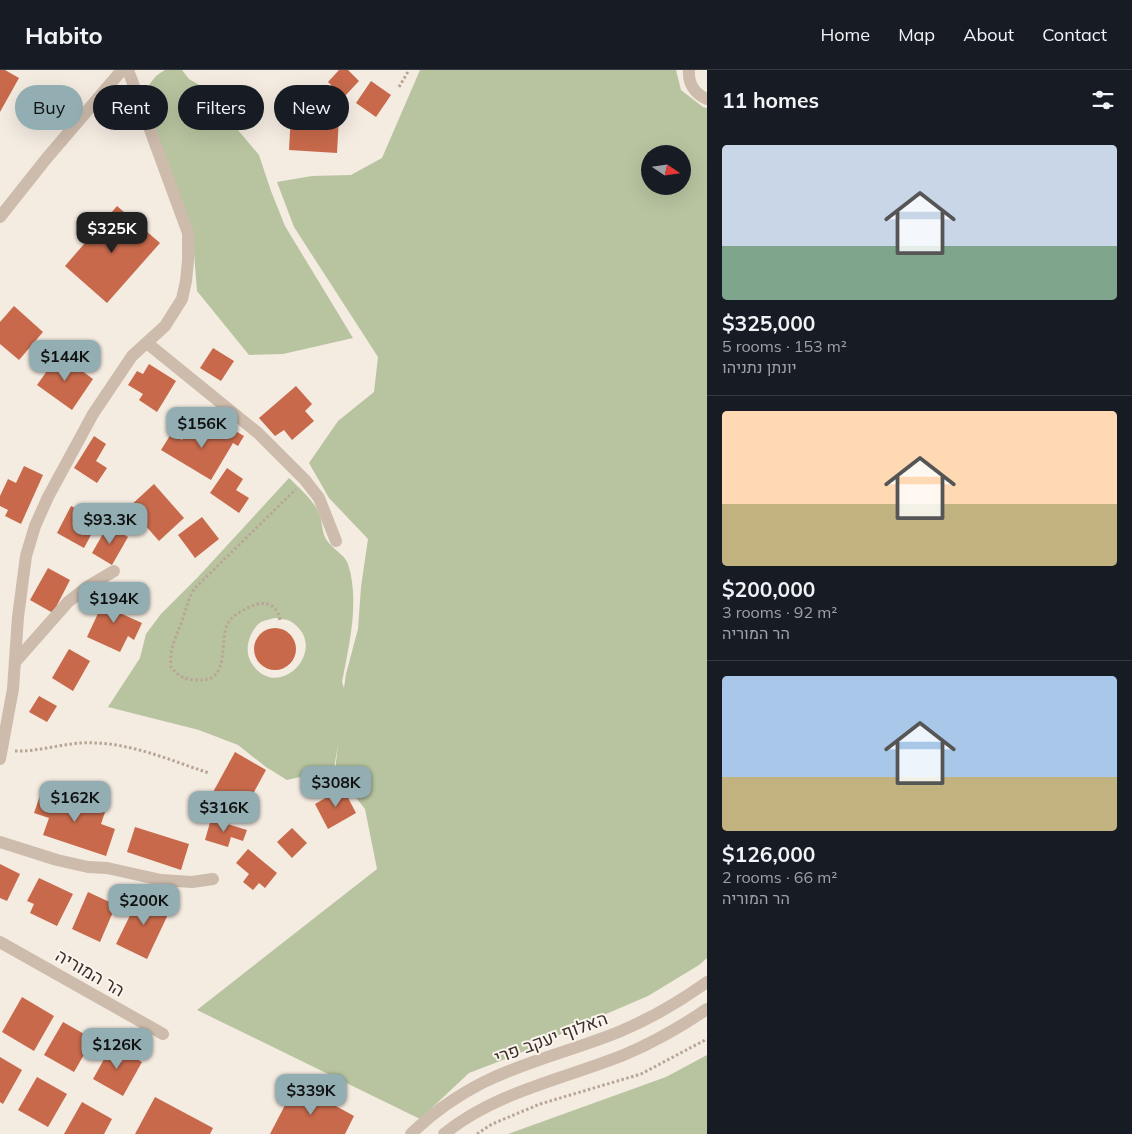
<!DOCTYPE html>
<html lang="en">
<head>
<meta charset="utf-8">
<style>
  body { margin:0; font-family:Mulish,Heebo,sans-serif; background:#242831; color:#f1f3f6; height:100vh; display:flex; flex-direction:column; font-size:19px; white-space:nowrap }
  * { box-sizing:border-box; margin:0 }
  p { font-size:16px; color:#9ea1a6 }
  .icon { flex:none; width:28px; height:28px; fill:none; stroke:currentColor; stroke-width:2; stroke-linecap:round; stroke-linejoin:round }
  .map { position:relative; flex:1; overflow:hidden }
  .details { display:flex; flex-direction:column; background:#171b24; width:425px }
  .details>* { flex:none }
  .guide { position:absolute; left:15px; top:15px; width:475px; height:45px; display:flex; gap:10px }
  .needle { width:32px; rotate:103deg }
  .fabs { position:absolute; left:641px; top:75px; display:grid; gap:10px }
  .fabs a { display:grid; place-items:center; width:50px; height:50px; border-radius:50%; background:#171b24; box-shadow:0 5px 20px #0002; font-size:25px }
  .price { position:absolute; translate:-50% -42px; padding:0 11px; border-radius:10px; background:#92aeb2; color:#111; font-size:16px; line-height:32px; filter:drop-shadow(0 1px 2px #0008) }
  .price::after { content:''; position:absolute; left:50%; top:30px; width:15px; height:11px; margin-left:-8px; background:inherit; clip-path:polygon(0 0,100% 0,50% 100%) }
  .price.active { background:#222; color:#fff }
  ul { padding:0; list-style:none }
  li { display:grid; align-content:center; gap:10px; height:265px; padding:0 15px }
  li+li { border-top:1px solid #363941 }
  li span { display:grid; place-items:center; height:155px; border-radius:5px; color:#555 }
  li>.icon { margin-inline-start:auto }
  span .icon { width:90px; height:90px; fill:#fffc; stroke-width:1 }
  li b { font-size:21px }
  h2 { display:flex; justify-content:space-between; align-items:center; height:60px; padding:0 15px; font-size:21px }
  .pill { padding:0 18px; border-radius:22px; background:#171b24; box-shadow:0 5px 20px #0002; font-size:18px; line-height:45px }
  .pill.active { background:#92aeb2; color:#111 }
  header { display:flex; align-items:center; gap:30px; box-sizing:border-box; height:70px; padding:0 25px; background:#171b24; border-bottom:1px solid #363941 }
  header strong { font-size:24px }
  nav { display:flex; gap:28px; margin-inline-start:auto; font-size:18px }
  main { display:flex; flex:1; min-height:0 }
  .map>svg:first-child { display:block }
</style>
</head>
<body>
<header>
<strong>Habito</strong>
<nav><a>Home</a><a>Map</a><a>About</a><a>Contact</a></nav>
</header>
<main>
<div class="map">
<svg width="707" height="1064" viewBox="0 0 707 1064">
  <rect width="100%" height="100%" fill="#f4ebe1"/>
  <g fill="#b8c4a0" fill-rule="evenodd">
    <path d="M165,0H182L189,9L211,22L232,53L259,85L271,121L285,156L353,268L283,284L249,285L197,221L194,183L145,36C143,22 151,7 165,0Z"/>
    <path d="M420,0H676L681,20L703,37L707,38V888L699,895L648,926L578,956L516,985L469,1003L420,1049L197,940L377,799L365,739L335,701L338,674L334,699L287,710L266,697L238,675L199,660L108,637L140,588L146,564L161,544L198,507L289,408C300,419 315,431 320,446C322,452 322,459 324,465C328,477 344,483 348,494C360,531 349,575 342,612L344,618L346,604L358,559L361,517L368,469L329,428L309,393L338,351L374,322L378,287L294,157L277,112L312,106L351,105L382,88ZM650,84H682V116H650ZM275,548C280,549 286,549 290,551C332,576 280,634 252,594C243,581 249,561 261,552C265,550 271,549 275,548Z"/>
    <path d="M707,985V1064H508L666,1007Z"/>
  </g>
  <g fill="#c8694b">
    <path d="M0,0H5L19,8L0,42Z"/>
    <path d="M339,0H348L359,11L344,27L328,12Z"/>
    <path d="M371,11L391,25L376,47L356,33Z"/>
    <path d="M291,44L339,47L337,83L289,80Z"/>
    <path d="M117,136L160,173L107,233L65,196Z"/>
    <path d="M14,236L43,262L19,290L0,274V252Z"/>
    <path d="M213,278L234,291L221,311L200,298Z"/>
    <path d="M59,284L93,309L72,340L37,315Z"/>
    <path d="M149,294L176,311L157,342L139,330L143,324L128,315L137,301L143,304Z"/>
    <path d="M296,316L312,334L305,341L314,351L292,370L284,360L275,366L259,348Z"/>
    <path d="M192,354L216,369L225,355L244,366L238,376L233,373L211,410L161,380L171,364L182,370Z"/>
    <path d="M94,366L106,374L96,391L107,398L97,413L74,398Z"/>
    <path d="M24,396L43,405L21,454L5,446L8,440L0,436V426L8,409L16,413Z"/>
    <path d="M227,398L243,409L236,420L249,428L239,443L210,423Z"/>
    <path d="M154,414L184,448L159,471L129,437Z"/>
    <path d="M71,436L99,450L84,478L57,463Z"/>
    <path d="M202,447L219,469L195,488L178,465Z"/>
    <path d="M108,455L128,467L112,495L92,483Z"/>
    <path d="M48,498L70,510L53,543L30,530Z"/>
    <path d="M108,522L128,532L122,544L142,553L134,570L128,566L120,582L87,567Z"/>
    <circle cx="275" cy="579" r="21"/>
    <path d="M69,579L90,591L73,621L52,608Z"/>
    <path d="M39,626L57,636L47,652L29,642Z"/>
    <path d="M235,682L266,700L243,742L212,724Z"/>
    <path d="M343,718L356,743L328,759L315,734Z"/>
    <path d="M42,720L105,742L101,754L115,759L106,786L43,765L49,748L34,743Z"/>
    <path d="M211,749L247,760L243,771L231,767L228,777L205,770Z"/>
    <path d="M135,757L189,774L181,800L127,782Z"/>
    <path d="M292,758L307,773L292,788L277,772Z"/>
    <path d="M248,779L277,803L265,818L259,813L253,820L243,812L249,804L236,793Z"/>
    <path d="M0,794L20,804L7,831L0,828Z"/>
    <path d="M39,808L73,824L57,856L30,843L34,834L27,831Z"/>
    <path d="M88,822L116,835L100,872L72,859Z"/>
    <path d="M141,823L171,838L147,889L116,874Z"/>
    <path d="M22,927L54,946L34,981L2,962Z"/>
    <path d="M63,952L93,969L74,1002L44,985Z"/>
    <path d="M112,975L142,992L123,1026L93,1009Z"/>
    <path d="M0,987L22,1000L3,1034L0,1032Z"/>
    <path d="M37,1007L67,1024L48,1057L18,1040Z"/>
    <path d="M296,1014L354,1046L345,1064H270Z"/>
    <path d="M155,1027L213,1058L210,1064H135Z"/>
    <path d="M82,1032L112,1049L104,1064H64Z"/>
  </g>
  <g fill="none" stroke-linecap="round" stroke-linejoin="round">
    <g stroke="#b9a596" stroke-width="3" stroke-dasharray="2.5 2.5" stroke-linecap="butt">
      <path d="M399,17L409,0"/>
      <path d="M280,550C275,528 258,531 242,541C236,544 231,548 228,553C218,571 232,613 197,610C185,610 178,606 171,597C169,579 176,567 182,551C186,540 188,529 194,519L296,419"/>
      <path d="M15,681C41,682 68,671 95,673C134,674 172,691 209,703"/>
      <path d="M477,1064L492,1054L540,1034L641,1004L707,969"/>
    </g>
    <g stroke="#cdbbac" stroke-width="12">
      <path d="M689,0C688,14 695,24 707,29"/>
      <path d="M0,147L46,89L122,0"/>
      <path d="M147,273L258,363L305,410L319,428L336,471"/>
      <path d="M16,591L68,532L87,517L114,501"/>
      <path d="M0,689L13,619L18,547L26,486L35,456L48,427L93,344L132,286L165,256L182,229L186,211L188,191V163L128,0"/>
      <path d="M0,772L57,790L88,797L107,798L161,810L192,812L213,809"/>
      <path d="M0,872L163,964"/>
      <path d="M411,1064C431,1044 457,1026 482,1013C526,991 575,980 621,961C649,949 682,930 707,912"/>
      <path d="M444,1064C497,1021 565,1009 626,984C654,972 682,956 707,939"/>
    </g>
  </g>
  <g text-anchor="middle" stroke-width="4" stroke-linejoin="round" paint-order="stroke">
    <g font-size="18" fill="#3b302b" stroke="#fbf5ee">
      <text transform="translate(90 903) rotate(30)" y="6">הר המוריה</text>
      <text transform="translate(551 968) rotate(-20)" y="6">האלוף יעקב פרי</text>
    </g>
  </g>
</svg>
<div class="fabs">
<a><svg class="needle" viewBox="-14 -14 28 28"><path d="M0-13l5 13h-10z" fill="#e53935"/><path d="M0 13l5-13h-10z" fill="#9ea1a6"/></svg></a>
</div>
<b class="price active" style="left:112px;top:184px">$325K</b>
<b class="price" style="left:65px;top:312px">$144K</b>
<b class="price" style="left:202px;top:379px">$156K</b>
<b class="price" style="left:110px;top:475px">$93.3K</b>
<b class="price" style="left:114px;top:554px">$194K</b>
<b class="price" style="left:336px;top:738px">$308K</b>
<b class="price" style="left:75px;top:753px">$162K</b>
<b class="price" style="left:224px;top:763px">$316K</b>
<b class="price" style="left:144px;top:856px">$200K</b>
<b class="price" style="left:117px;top:1000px">$126K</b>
<b class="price" style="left:311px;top:1046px">$339K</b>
<div class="guide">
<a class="pill active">Buy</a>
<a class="pill">Rent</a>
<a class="pill">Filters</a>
<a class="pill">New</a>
</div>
</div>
<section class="details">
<h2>11 homes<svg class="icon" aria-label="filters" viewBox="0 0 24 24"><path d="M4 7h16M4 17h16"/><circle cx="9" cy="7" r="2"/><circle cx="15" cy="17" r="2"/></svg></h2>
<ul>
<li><span style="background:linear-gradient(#c9d6e8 65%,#7fa58c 0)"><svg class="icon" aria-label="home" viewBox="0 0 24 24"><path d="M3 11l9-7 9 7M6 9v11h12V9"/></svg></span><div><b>$325,000</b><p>5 rooms · 153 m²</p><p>יונתן נתניהו</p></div></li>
<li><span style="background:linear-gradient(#ffd9b3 60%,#c2b280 0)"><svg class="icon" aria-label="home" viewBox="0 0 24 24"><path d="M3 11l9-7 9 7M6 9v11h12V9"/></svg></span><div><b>$200,000</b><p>3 rooms · 92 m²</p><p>הר המוריה</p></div></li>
<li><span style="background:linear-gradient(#a9c7e8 65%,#c2b280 0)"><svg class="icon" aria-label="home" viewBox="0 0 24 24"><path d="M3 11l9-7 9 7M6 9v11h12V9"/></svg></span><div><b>$126,000</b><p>2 rooms · 66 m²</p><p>הר המוריה</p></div></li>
</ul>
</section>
</main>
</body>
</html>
